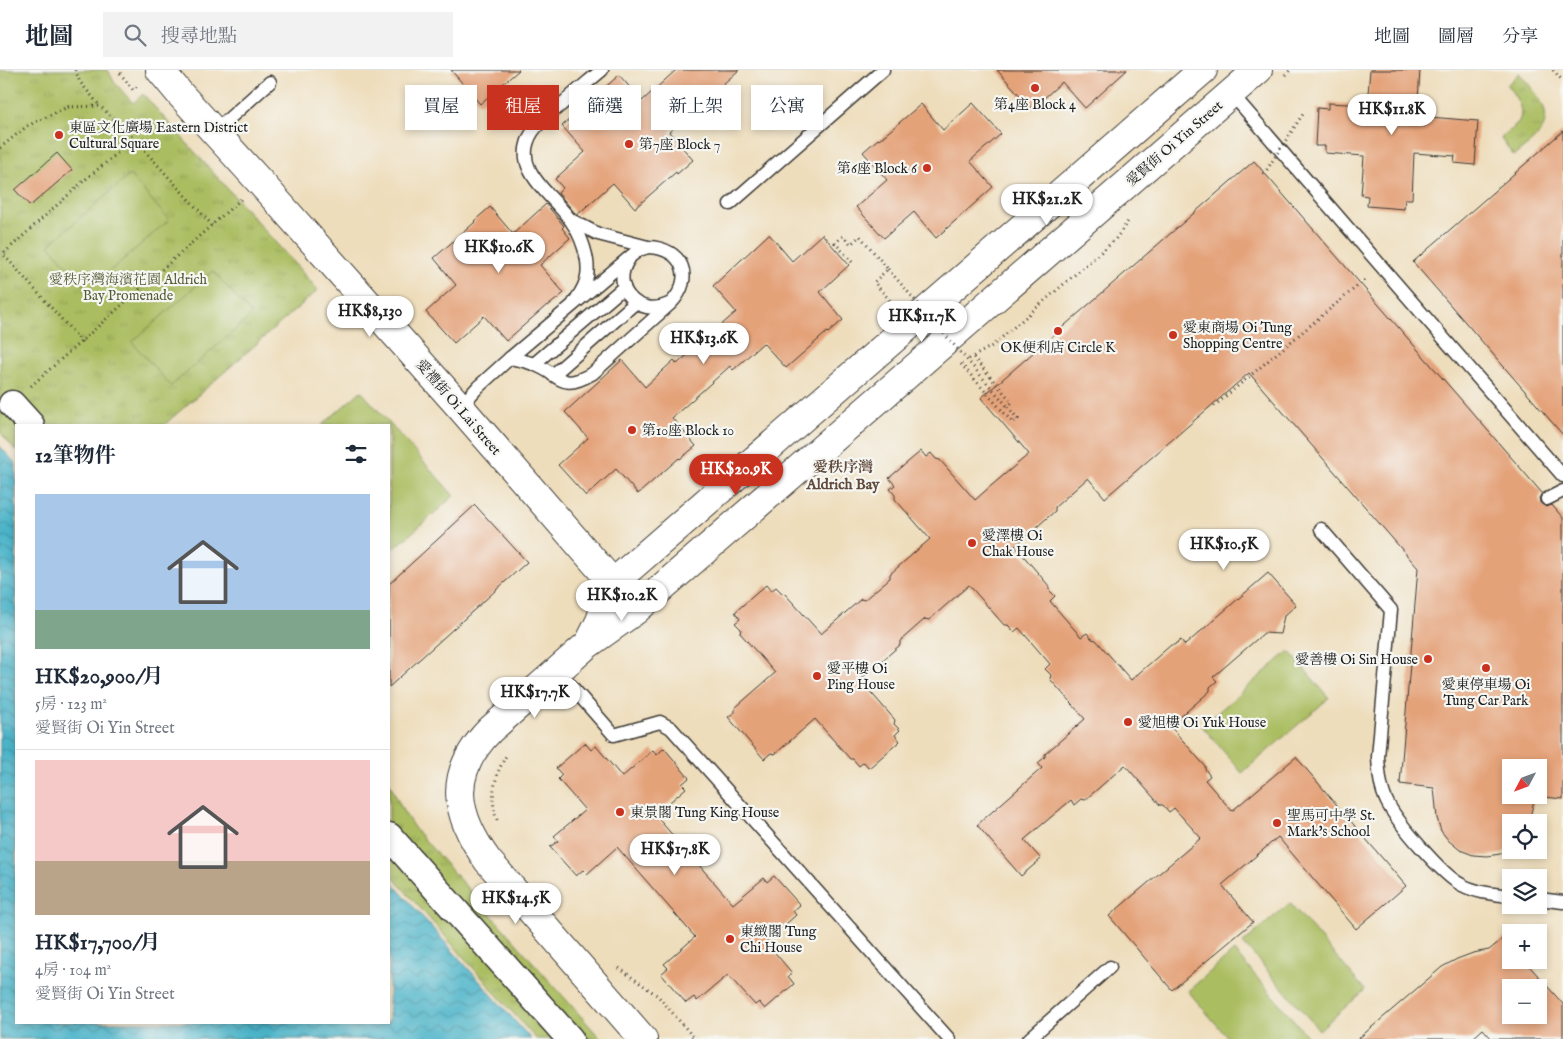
<!DOCTYPE html>
<html lang="zh-TW">
<head>
<meta charset="utf-8">
<style>
  body { margin:0; font-family:"IM FELL English","Noto Serif TC",serif; background:#f2f2f3; color:#1f2937; height:100vh; display:flex; flex-direction:column; font-size:19px; white-space:nowrap }
  * { box-sizing:border-box; margin:0 }
  p { font-size:16px; color:#747a83 }
  .icon { flex:none; width:28px; height:28px; fill:none; stroke:currentColor; stroke-width:2; stroke-linecap:round; stroke-linejoin:round }
  .map { position:relative; flex:1; overflow:hidden }
  .side { position:absolute; left:15px; top:354px; width:375px; height:600px; display:flex; flex-direction:column; background:#fff; border-radius:0px; box-shadow:0 2px 8px #0003 }
  .side>* { flex:none }
  .banner { position:absolute; left:405px; top:15px; width:475px; height:45px; display:flex; gap:10px }
  .needle { width:32px; rotate:229deg }
  .controls { position:absolute; left:1502px; top:689px; display:grid; gap:10px }
  .controls a { display:grid; place-items:center; width:45px; height:45px; border-radius:0px; background:#fff; box-shadow:0 2px 8px #0003; font-size:25px }
  .price { position:absolute; translate:-50% -42px; padding:0 11px; border-radius:18px; background:#fff; color:#222; font-size:16px; line-height:32px; filter:drop-shadow(0 1px 2px #0008) }
  .price::after { content:''; position:absolute; left:50%; top:30px; width:15px; height:11px; margin-left:-8px; background:inherit; clip-path:polygon(0 0,100% 0,50% 100%) }
  .price.active { background:#c8321e; color:#fff }
  ul { padding:0; list-style:none }
  li { display:grid; align-content:center; gap:10px; height:265px; padding:0 20px }
  li+li { border-top:1px solid #e0e1e3 }
  li span { display:grid; place-items:center; height:155px; border-radius:0px; color:#555 }
  li>.icon { margin-inline-start:auto }
  span .icon { width:90px; height:90px; fill:#fffc; stroke-width:1 }
  li b { font-size:21px }
  h2 { display:flex; justify-content:space-between; align-items:center; height:60px; padding:0 20px; font-size:21px }
  .chip { padding:0 18px; border-radius:0px; background:#fff; box-shadow:0 2px 8px #0003; font-size:18px; line-height:45px }
  .chip.active { background:#c8321e; color:#fff }
  header { display:flex; align-items:center; gap:30px; box-sizing:border-box; height:70px; padding:0 25px; background:#fff; border-bottom:1px solid #e0e1e3 }
  header strong { font-size:24px }
  nav { display:flex; gap:28px; margin-inline-start:auto; font-size:18px }
  .search { width:350px; height:45px; background:#f2f2f3; display:flex; align-items:center; gap:12px; box-sizing:border-box; padding:0 18px; border-radius:0px; color:#747a83; font-size:19px }
  .map>svg:first-child { display:block }
</style>
</head>
<body>
<header>
<strong>地圖</strong>
<div class="search"><svg class="icon" aria-label="search" viewBox="0 0 24 24"><circle cx="10" cy="10" r="6"/><path d="M15 15l6 6"/></svg>搜尋地點</div>
<nav><a>地圖</a><a>圖層</a><a>分享</a></nav>
</header>
<div class="map">
<svg width="1563" height="969" viewBox="0 0 1563 969">
  <defs>
    <pattern id="grass-tufts" width="24" height="20" patternUnits="userSpaceOnUse" patternTransform="scale(1.25)"><rect width="24" height="20" fill="#aabd61"/><path d="M3 7l-1-3M5 7V3M7 7l1-3M15 17l-1-3M17 17v-4M19 17l1-3" fill="none" stroke="#92a254"/></pattern>
    <pattern id="water-waves" width="16" height="10" patternUnits="userSpaceOnUse" patternTransform="scale(1.25)"><rect width="16" height="10" fill="#4bb4c9"/><path d="M0 5q4-4 8 0t8 0" fill="none" stroke="#3e92a2"/></pattern>
  </defs>
  <rect width="100%" height="100%" fill="#f6f6f2"/>
  <filter id="ink" filterUnits="userSpaceOnUse"><feTurbulence type="fractalNoise" baseFrequency=".02" numOctaves="2"/><feDisplacementMap in="SourceGraphic" scale="10" xChannelSelector="R" yChannelSelector="G"/><feConvolveMatrix kernelMatrix="1 2 1 2 8 2 1 2 1" color-interpolation-filters="sRGB"/></filter>
  <filter id="wash" filterUnits="userSpaceOnUse"><feTurbulence type="fractalNoise" baseFrequency=".0096" numOctaves="4" result="noise"/><feDisplacementMap in="SourceGraphic" scale="20" xChannelSelector="R" yChannelSelector="G"/><feGaussianBlur stdDeviation="1.12" result="paint"/><feColorMatrix in="noise" values="0 0 0 0 0 0 0 0 0 0 0 0 0 0 0 0 0 1.4 0 .05"/><feComposite in="paint" operator="in"/></filter>
  <g filter="url(#wash)">
    <rect width="100%" height="100%" fill="#edb"/>
    <g fill="url(#grass-tufts)" stroke="#636c3e">
      <path d="M0,0H108L114,12L133,33L143,24L318,220L164,355H16V381L0,362Z"/>
      <path d="M1519,3C1533,20 1558,42 1538,65C1532,73 1522,79 1514,86L1501,69C1505,62 1512,61 1516,55C1528,42 1515,26 1507,15Z"/>
      <path d="M389,712L403,741L415,759L601,969H536L389,803Z"/>
    </g>
    <g fill="#aabd61" stroke="#636c3e">
      <path d="M130,105L169,150L88,220L49,175Z"/>
      <path d="M213,201L252,245L171,316L132,272Z"/>
      <path d="M361,321L454,426L389,483V355H322Z"/>
      <path d="M1289,581L1329,628L1242,703L1202,656Z"/>
      <path d="M1290,833L1365,920L1319,960L1243,873Z"/>
      <path d="M1234,881L1310,969H1229L1188,921Z"/>
    </g>
    <path fill="url(#water-waves)" stroke="#346872" d="M0,376L16,394V952H389V809L531,969H0Z"/>
    <g id="blocks">
      <g fill="#e4a279" fill-rule="evenodd">
        <path d="M451,0H519L480,34Z"/>
        <path d="M676,0H739L669,62L693,90L677,104L676,102L635,138L613,113L578,144L575,143L558,123L563,118L555,109L585,82L562,56L619,5L642,31Z"/>
        <path d="M997,0H1127L1085,38L1062,12L1032,39Z"/>
        <path d="M1370,0H1420L1417,46L1478,51L1475,95L1454,93L1455,86L1414,83L1412,129H1405L1404,139L1367,136L1368,126L1361,125L1364,86L1325,83V76H1315L1317,38L1328,39V33L1367,35Z"/>
        <path d="M973,33L1001,64L970,91L993,117L936,168L914,142L884,168L856,137L887,110L863,82L878,69L879,70L921,34L943,60Z"/>
        <path d="M1563,61V365L1413,192Z"/>
        <path d="M57,83L72,100L30,136L15,120Z"/>
        <path d="M1254,91L1542,423L1539,428L1540,433L1546,437L1552,435L1563,448V729L1535,726L1529,752H1511V778L1500,784L1487,786L1473,785L1460,780L1449,771L1441,761L1437,748L1434,718L1400,714L1418,498L1249,303L1105,428L1088,408L1055,437V441L1015,476L1049,516V520L1055,526L1050,531L1055,537L1081,567L1087,563L1092,569L1096,570L1131,610L1171,575H1174L1181,570L1185,575L1268,503L1296,535L1284,546L1280,564L1264,563L1213,607L1217,611L1210,617V621L1170,656L1205,696V699L1210,706L1205,710L1232,741L1296,687L1406,816L1356,859L1278,767L1222,815L1253,852L1172,920L1109,846L1201,768L1174,738L1169,742L1163,735H1160L1125,695L1085,730L1081,729L1074,735L1071,730L1024,770L1041,789L1021,806L977,755L1042,698L1038,693L1045,687V684L1085,649L1050,609L1051,605L1045,599L1050,594L1019,558L1014,562L1008,555H1004L969,515L929,550L925,549L900,571V575L860,610L895,650L894,654L900,660L895,665L900,671L869,698L864,692L859,696L853,689H850L815,649L775,684L771,683L764,689L728,647L735,642V638L775,603L740,563L741,559L735,553L740,549L735,542L766,515L771,521L776,517L782,523L785,524L821,564L861,529L864,530L890,508V504L930,469L895,429V425L890,419L895,415L889,408L921,381L926,387L931,383L936,389L940,390L975,430L992,415L1029,384L981,328ZM1511,698H1539V725H1511Z"/>
        <path d="M546,134L564,156L562,158L570,168L540,195L564,223L548,236L547,235L506,271L484,246L454,273L426,242L456,215L434,188L475,152L474,151L490,137L513,164Z"/>
        <path d="M769,164L792,191L822,164L849,195L820,222L843,250L828,263L827,262L786,298L763,273L733,300L730,296L672,348L696,376L680,389L679,388L638,424L616,399L586,426L558,395L588,368L565,342L622,290L645,317L674,290L677,294L736,242L713,216Z"/>
        <path d="M475,435L527,492L389,617V514Z"/>
        <path d="M585,673L591,680L596,676L622,707L653,680L657,685L664,678L689,708L682,714L686,718L655,745L733,834L764,808L767,812L774,806L800,835L793,841L796,845L766,872L792,903L788,906L794,914L765,939L759,932L755,935L728,905L697,931L694,927L686,933L661,904L668,898L664,894L695,867L617,777L587,804L583,800L576,806L550,777L558,771L554,766L585,740L558,709L562,705L556,698Z"/>
        <path d="M1511,862V890H1524L1563,934V969H1492L1483,959L1472,969H1358L1442,897L1457,889L1473,883L1489,880ZM1511,918H1539V945H1511Z"/>
      </g>
    </g>
  </g>
  <g filter="url(#ink)">
    <use href="#blocks" fill-opacity="0" stroke="#3c3934" stroke-width="1"/>
    <g fill="none" stroke-linecap="round" stroke-linejoin="round">
      <defs>
        <g id="lane">
          <path d="M1231,23L1563,406"/>
          <path d="M214,62L270,12"/>
          <path d="M730,134L883,0"/>
          <path d="M629,189C609,216 638,249 669,234"/>
          <path d="M574,233C579,225 586,216 587,206C590,189 581,165 571,151C553,124 508,99 533,61C540,51 551,43 561,35C574,23 588,12 602,0"/>
          <path d="M510,288C518,290 526,291 533,294C562,304 559,323 593,303L671,233C695,208 683,178 648,177L598,164L571,150"/>
          <path d="M534,294L624,217"/>
          <path d="M553,305L635,233"/>
          <path d="M460,337L478,317L510,288L631,186L639,180L648,177"/>
          <path d="M1547,429L1563,421"/>
          <path d="M1321,459L1391,540L1378,687C1379,703 1380,718 1387,732C1397,752 1443,806 1462,815C1477,823 1495,824 1511,826"/>
          <path d="M558,601L614,665L660,652L671,658L949,969"/>
          <path d="M1539,829L1563,832"/>
          <path d="M1029,969L1110,897"/>
        </g>
        <g id="street">
          <path d="M12,334L31,355"/>
          <path d="M389,766L570,969"/>
        </g>
        <g id="secondary">
          <path d="M160,0L180,24L260,112L460,337L625,527"/>
          <path d="M589,573L600,551L613,513L1203,0"/>
          <path d="M643,969L488,791C454,744 447,704 490,660L588,574L636,540L1258,0"/>
        </g>
      </defs>
      <use href="#lane" stroke="#3c3934" stroke-width="15"/>
      <use href="#street" stroke="#3c3934" stroke-width="29"/>
      <use href="#secondary" stroke="#3c3934" stroke-width="30"/>
      <g stroke="#3c3934" stroke-width="3" stroke-dasharray="1 4" stroke-linecap="butt">
        <path d="M75,0L80,12L100,36"/>
        <path d="M1553,0L1563,11"/>
        <path d="M120,3L133,20L139,14"/>
        <path d="M1285,5L1290,0"/>
        <path d="M0,78L27,56L68,37L100,36L125,59L212,155"/>
        <path d="M852,192L835,173L843,166L851,174L860,166L888,199L874,212L892,233"/>
        <path d="M82,272L3,184L87,108L134,70"/>
        <path d="M969,289L992,276L1115,170L1129,150"/>
        <path d="M961,294L1013,353L1018,349L1008,337L1012,332L973,287"/>
        <path d="M31,316L241,129"/>
        <path d="M1214,336L1367,208"/>
        <path d="M497,750C489,729 495,704 506,686"/>
        <path d="M619,898L658,926L695,969"/>
      </g>
      <use href="#lane" stroke="#fff" stroke-width="12"/>
      <use href="#street" stroke="#fff" stroke-width="26"/>
      <use href="#secondary" stroke="#fff" stroke-width="28"/>
      <g stroke="#3c3934" stroke-width="3" stroke-dasharray="1 4" stroke-linecap="butt">
        <path d="M1264,104L1303,44"/>
        <path d="M888,199L1008,337"/>
      </g>
    </g>
  </g>
  <g fill="#c8321e" stroke="#f6f6f2" stroke-width="2">
    <circle cx="1035" cy="18" r="5"/>
    <circle cx="59" cy="65" r="5"/>
    <circle cx="629" cy="74" r="5"/>
    <circle cx="927" cy="98" r="5"/>
    <circle cx="1058" cy="261" r="5"/>
    <circle cx="1173" cy="265" r="5"/>
    <circle cx="632" cy="360" r="5"/>
    <circle cx="972" cy="473" r="5"/>
    <circle cx="1428" cy="589" r="5"/>
    <circle cx="1486" cy="598" r="5"/>
    <circle cx="817" cy="606" r="5"/>
    <circle cx="1128" cy="652" r="5"/>
    <circle cx="620" cy="742" r="5"/>
    <circle cx="1277" cy="753" r="5"/>
    <circle cx="730" cy="869" r="5"/>
  </g>
  <g text-anchor="middle" stroke-width="4.5" stroke-linejoin="round" paint-order="stroke">
    <g font-size="14" fill="#1c1c1c" stroke="#f6f6f2" text-anchor="start">
      <text x="1035" y="39" text-anchor="middle">第4座 Block 4</text>
      <text x="69" y="62">東區文化廣場 Eastern District<tspan x="69" dy="16">Cultural Square</tspan></text>
      <text x="639" y="79">第7座 Block 7</text>
      <text x="917" y="103" text-anchor="end">第6座 Block 6</text>
      <text x="1183" y="262">愛東商場 Oi Tung<tspan x="1183" dy="16">Shopping Centre</tspan></text>
      <text x="1058" y="282" text-anchor="middle">OK便利店 Circle K</text>
      <text x="642" y="365">第10座 Block 10</text>
      <text x="982" y="470">愛澤樓 Oi<tspan x="982" dy="16">Chak House</tspan></text>
      <text x="1418" y="594" text-anchor="end">愛善樓 Oi Sin House</text>
      <text x="827" y="603">愛平樓 Oi<tspan x="827" dy="16">Ping House</tspan></text>
      <text x="1486" y="619" text-anchor="middle">愛東停車場 Oi<tspan x="1486" dy="16">Tung Car Park</tspan></text>
      <text x="1138" y="657">愛旭樓 Oi Yuk House</text>
      <text x="630" y="747">東景閣 Tung King House</text>
      <text x="1287" y="750">聖馬可中學 St.<tspan x="1287" dy="16">Mark's School</tspan></text>
      <text x="740" y="866">東緻閣 Tung<tspan x="740" dy="16">Chi House</tspan></text>
    </g>
    <g font-size="14" fill="#1c1c1c" stroke="#f6f6f2">
      <text transform="translate(1174 73) rotate(-41)" y="5">愛賢街 Oi Yin Street</text>
      <text transform="translate(459 337) rotate(49)" y="5">愛禮街 Oi Lai Street</text>
    </g>
    <g font-size="14" fill="#555c38" stroke="#f6f6f2">
      <text x="128" y="214">愛秩序灣海濱花園 Aldrich<tspan x="128" dy="16">Bay Promenade</tspan></text>
    </g>
    <g font-size="15" font-weight="bold" fill="#624b3d" stroke="#f6f6f2">
      <text x="843" y="402">愛秩序灣<tspan x="843" dy="17">Aldrich Bay</tspan></text>
    </g>
  </g>
</svg>
<div class="controls">
<a><svg class="needle" viewBox="-14 -14 28 28"><path d="M0-13l5 13h-10z" fill="#e53935"/><path d="M0 13l5-13h-10z" fill="#747a83"/></svg></a>
<a><svg class="icon" aria-label="locate" viewBox="0 0 24 24"><circle cx="12" cy="12" r="6"/><path d="M12 2v4M12 18v4M2 12h4M18 12h4"/></svg></a>
<a><svg class="icon" aria-label="layers" viewBox="0 0 24 24"><path d="M12 4l9 5-9 5-9-5zM3 14l9 5 9-5"/></svg></a>
<a>+</a>
<a>−</a>
</div>
<b class="price" style="left:1392px;top:66px">HK$11.8K</b>
<b class="price" style="left:1047px;top:156px">HK$21.2K</b>
<b class="price" style="left:499px;top:204px">HK$10.6K</b>
<b class="price" style="left:370px;top:268px">HK$8,130</b>
<b class="price" style="left:922px;top:273px">HK$11.7K</b>
<b class="price" style="left:704px;top:295px">HK$13.6K</b>
<b class="price active" style="left:736px;top:426px">HK$20.9K</b>
<b class="price" style="left:1224px;top:501px">HK$10.5K</b>
<b class="price" style="left:622px;top:552px">HK$10.2K</b>
<b class="price" style="left:535px;top:649px">HK$17.7K</b>
<b class="price" style="left:675px;top:806px">HK$17.8K</b>
<b class="price" style="left:516px;top:855px">HK$14.5K</b>
<div class="banner">
<a class="chip">買屋</a>
<a class="chip active">租屋</a>
<a class="chip">篩選</a>
<a class="chip">新上架</a>
<a class="chip">公寓</a>
</div>
<section class="side">
<h2>12筆物件<svg class="icon" aria-label="filters" viewBox="0 0 24 24"><path d="M4 7h16M4 17h16"/><circle cx="9" cy="7" r="2"/><circle cx="15" cy="17" r="2"/></svg></h2>
<ul>
<li><span style="background:linear-gradient(#a9c7e8 75%,#7fa58c 0)"><svg class="icon" aria-label="home" viewBox="0 0 24 24"><path d="M3 11l9-7 9 7M6 9v11h12V9"/></svg></span><div><b>HK$20,900/月</b><p>5房 · 123 m²</p><p>愛賢街 Oi Yin Street</p></div></li>
<li><span style="background:linear-gradient(#f6c9c9 65%,#b9a48a 0)"><svg class="icon" aria-label="home" viewBox="0 0 24 24"><path d="M3 11l9-7 9 7M6 9v11h12V9"/></svg></span><div><b>HK$17,700/月</b><p>4房 · 104 m²</p><p>愛賢街 Oi Yin Street</p></div></li>
</ul>
</section>
</div>
</body>
</html>
